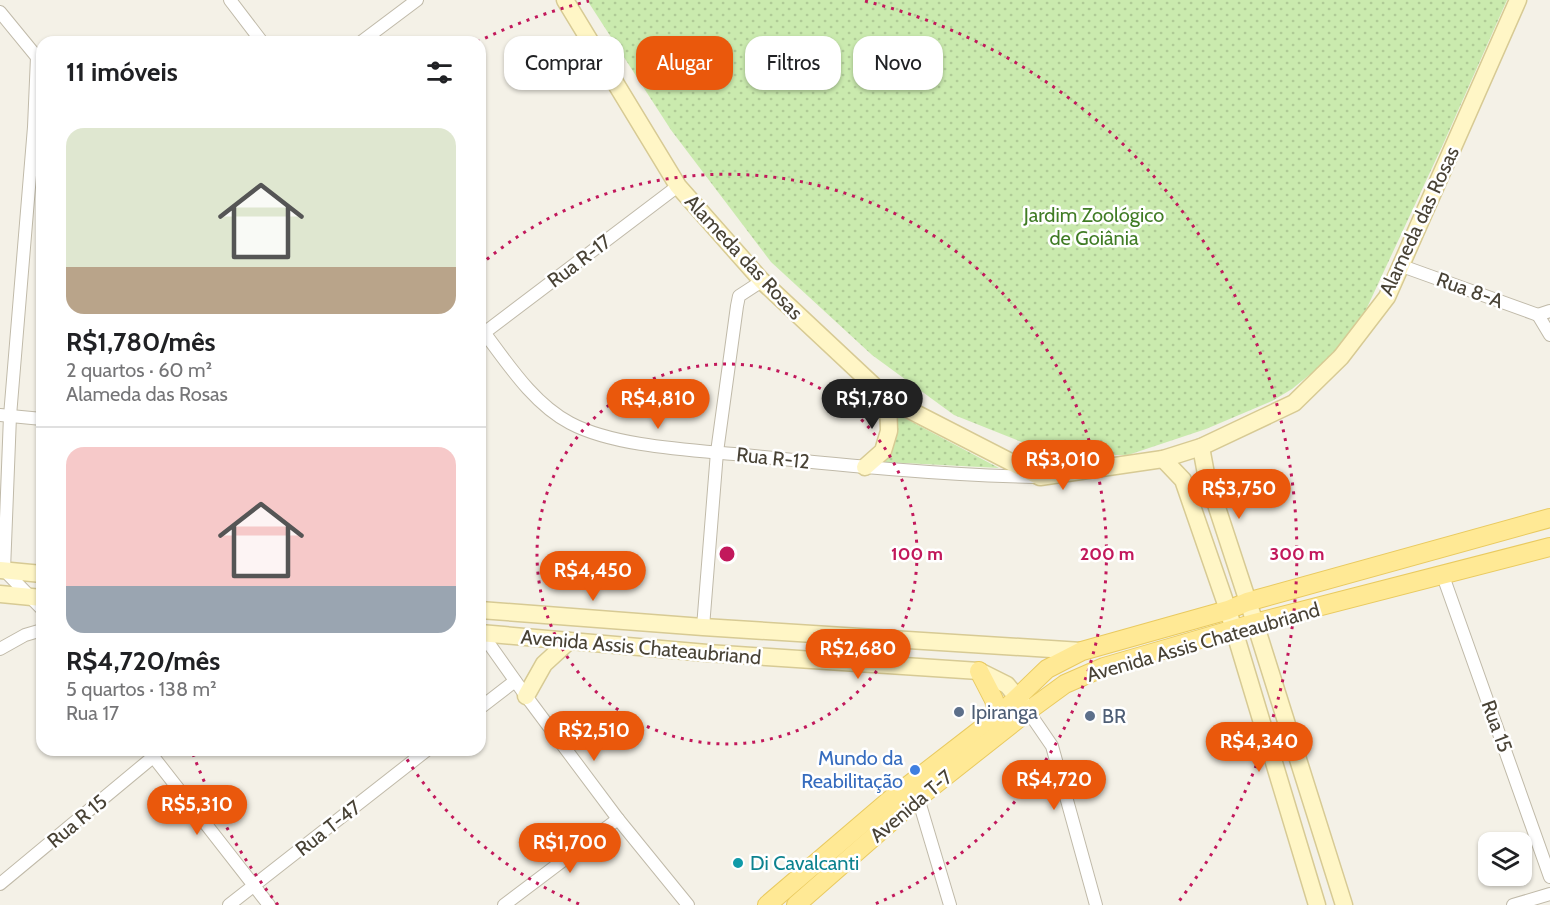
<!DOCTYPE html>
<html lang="pt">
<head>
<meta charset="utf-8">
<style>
  body { margin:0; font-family:Cabin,sans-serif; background:#f6f6f6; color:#202124; height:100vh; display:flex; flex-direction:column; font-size:22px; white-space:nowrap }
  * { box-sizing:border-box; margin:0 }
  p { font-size:20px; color:#757577 }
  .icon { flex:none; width:33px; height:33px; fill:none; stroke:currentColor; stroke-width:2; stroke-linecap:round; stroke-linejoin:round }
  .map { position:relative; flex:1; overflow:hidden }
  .details { position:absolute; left:36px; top:36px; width:450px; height:720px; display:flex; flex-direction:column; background:#fff; border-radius:18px; box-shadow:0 2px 4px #0004 }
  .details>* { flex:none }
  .hud { position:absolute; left:504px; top:36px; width:570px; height:54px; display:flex; gap:12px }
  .fabs { position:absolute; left:1478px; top:832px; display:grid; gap:12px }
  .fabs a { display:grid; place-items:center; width:54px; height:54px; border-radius:12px; background:#fff; box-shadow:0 2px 4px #0004; font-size:30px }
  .price { position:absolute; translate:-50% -51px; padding:0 14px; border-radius:21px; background:#ea580c; color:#fff; font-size:20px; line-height:39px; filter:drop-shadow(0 2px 3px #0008) }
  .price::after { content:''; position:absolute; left:50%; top:36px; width:18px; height:14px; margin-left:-9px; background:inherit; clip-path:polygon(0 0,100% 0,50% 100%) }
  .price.selected { background:#222; color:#fff }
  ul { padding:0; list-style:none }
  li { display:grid; align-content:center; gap:12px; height:318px; padding:0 30px }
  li+li { border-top:2px solid #e0e0e0 }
  li span { display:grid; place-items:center; height:186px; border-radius:18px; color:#555 }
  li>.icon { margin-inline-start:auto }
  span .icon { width:108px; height:108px; fill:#fffc; stroke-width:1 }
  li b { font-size:26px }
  h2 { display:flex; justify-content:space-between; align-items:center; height:72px; padding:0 30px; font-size:26px }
  .tag { padding:0 21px; border-radius:18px; background:#fff; box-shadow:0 2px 4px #0004; font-size:21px; line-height:54px }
  .tag.selected { background:#ea580c; color:#fff }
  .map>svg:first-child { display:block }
</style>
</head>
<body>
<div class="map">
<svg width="1550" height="905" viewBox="0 0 1550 905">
  <defs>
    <pattern id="park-dots" width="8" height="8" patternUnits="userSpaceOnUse" patternTransform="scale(1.5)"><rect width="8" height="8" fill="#caeaae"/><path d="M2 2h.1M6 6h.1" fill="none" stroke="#afca96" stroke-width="1.8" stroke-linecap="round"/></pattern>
  </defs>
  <rect width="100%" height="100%" fill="#f4f1e7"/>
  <g fill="url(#park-dots)">
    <path d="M587,0H1507L1445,140L1358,327L1329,359L1292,389L1272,401L1206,429L1128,455H1086L1032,446L954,415L872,355L771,262L671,130Z"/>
    <path d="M895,413L999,468L885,462L893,438Z"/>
  </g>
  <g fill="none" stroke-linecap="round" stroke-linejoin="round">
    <defs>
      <g id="minor">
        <path d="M230,0L262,42"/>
        <path d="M0,12L41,62"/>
        <path d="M361,42L417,0"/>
        <path d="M37,57L34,127L10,416L4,570L42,609"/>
        <path d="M1402,266L1538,315"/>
        <path d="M1538,315L1550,335"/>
        <path d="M1538,315L1550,311"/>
        <path d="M480,327C506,361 532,403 570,423C615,447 693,450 744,455C841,465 938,475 1036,477"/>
        <path d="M480,336L678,186"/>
        <path d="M0,415L42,419"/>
        <path d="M1443,576L1550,877"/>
        <path d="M703,627L717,452L737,306L739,296L762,281"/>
        <path d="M480,631L526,696L618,819L688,905"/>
        <path d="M0,649L25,635L42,630"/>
        <path d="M480,708L515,681"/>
        <path d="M1028,711L1052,746L1096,905"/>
        <path d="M148,750L269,905"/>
        <path d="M918,798L950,905"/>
        <path d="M0,884L153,757"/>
        <path d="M229,905L427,750"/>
        <path d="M504,905L618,819"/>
        <path d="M1513,905L1550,894"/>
      </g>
      <g id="secondary">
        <path d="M565,0L678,186L762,281L888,399L1040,477L1163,459L1201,447L1294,403L1341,357L1387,297L1518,0"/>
        <path d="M1201,447L1206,474L1255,623L1344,905"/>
        <path d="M1163,459L1183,480L1228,610L1317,905"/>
        <path d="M865,467L883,451L889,431L888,399"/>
        <path d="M0,570L42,574"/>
        <path d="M0,594L42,598"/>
        <path d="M480,610L703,627L1082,651"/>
        <path d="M480,633L707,653L979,671L1007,685L1025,707"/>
        <path d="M526,696L544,664L569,641"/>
      </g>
      <g id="primary">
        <path d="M979,671L994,700L998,716"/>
        <path d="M767,905L892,798L998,716L1047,669L1082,651L1228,610L1247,602L1550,518"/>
        <path d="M796,905L918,798L1028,711L1065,684L1104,667L1255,623L1550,547"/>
      </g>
    </defs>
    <use href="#minor" stroke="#c0baa9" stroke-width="14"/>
    <use href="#secondary" stroke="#d7ca94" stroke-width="19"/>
    <use href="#primary" stroke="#e9ca60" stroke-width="20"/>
    <use href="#minor" stroke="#fff" stroke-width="12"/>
    <use href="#secondary" stroke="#fff6c6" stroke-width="16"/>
    <use href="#primary" stroke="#ffe995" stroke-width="18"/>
  </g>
  <g fill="none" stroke="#c2185b" stroke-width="3" stroke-dasharray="3 6">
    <circle cx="727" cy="554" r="190"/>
    <path d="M579 904A380 380 0 0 1 403 753M480 265A380 380 0 1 1 875 904"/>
    <path d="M278 905A570 570 0 0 1 193 754M477 42A570 570 0 0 1 589 1M865 1A570 570 0 0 1 1176 905"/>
  </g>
  <g fill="#5c6f8a" stroke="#fff" stroke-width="2">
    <circle cx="959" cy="712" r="6"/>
    <circle cx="1090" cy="716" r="6"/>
  </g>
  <circle fill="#3f7fe0" stroke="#fff" stroke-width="2" cx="915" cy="770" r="6"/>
  <circle fill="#0f9aa8" stroke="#fff" stroke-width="2" cx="738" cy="863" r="6"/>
  <g text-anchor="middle" stroke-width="5" stroke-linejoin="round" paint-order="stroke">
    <g font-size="20" fill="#407c25" stroke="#fff">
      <text x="1094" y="222">Jardim Zoológico<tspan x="1094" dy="23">de Goiânia</tspan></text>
    </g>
    <g font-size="20" fill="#484235" stroke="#fff">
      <text transform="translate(1419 221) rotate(-65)" y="7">Alameda das Rosas</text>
      <text transform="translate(744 257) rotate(47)" y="7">Alameda das Rosas</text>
      <text transform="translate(579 261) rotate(-37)" y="7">Rua R-17</text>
      <text transform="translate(1470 290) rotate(20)" y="7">Rua 8-A</text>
      <text transform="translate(773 458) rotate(6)" y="7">Rua R-12</text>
      <text transform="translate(1203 642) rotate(-16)" y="7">Avenida Assis Chateaubriand</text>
      <text transform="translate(641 647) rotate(5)" y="7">Avenida Assis Chateaubriand</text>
      <text transform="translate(1497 726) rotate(70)" y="7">Rua 15</text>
      <text transform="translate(911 806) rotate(-40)" y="7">Avenida T-7</text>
      <text transform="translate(77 821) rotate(-40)" y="7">Rua R 15</text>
      <text transform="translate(328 828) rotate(-38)" y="7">Rua T-47</text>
    </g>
    <g font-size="20" fill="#4e5e75" stroke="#fff" text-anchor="start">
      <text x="971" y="719">Ipiranga</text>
      <text x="1102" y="723">BR</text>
    </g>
    <g font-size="20" fill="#366cbe" stroke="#fff" text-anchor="end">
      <text x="903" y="765">Mundo da<tspan x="903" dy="23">Reabilitação</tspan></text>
    </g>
    <g font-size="20" fill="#0d838f" stroke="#fff" text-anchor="start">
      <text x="750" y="870">Di Cavalcanti</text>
    </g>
  </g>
  <circle cx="727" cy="554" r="9" fill="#c2185b" stroke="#fff" stroke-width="3"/>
  <g font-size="18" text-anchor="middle" font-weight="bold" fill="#c2185b" stroke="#fff" stroke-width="5" stroke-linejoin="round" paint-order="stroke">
    <text x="917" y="560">100 m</text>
    <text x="1107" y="560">200 m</text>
    <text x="1297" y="560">300 m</text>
  </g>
</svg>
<div class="fabs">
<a><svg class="icon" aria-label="layers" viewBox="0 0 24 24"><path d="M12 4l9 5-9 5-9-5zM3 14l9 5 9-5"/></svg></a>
</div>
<b class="price" style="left:658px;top:430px">R$4,810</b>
<b class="price selected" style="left:872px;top:430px">R$1,780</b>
<b class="price" style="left:1063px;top:491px">R$3,010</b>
<b class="price" style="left:1239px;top:520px">R$3,750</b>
<b class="price" style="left:593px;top:602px">R$4,450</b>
<b class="price" style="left:858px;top:680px">R$2,680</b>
<b class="price" style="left:594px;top:762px">R$2,510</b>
<b class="price" style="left:1259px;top:773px">R$4,340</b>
<b class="price" style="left:1054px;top:811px">R$4,720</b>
<b class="price" style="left:197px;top:836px">R$5,310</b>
<b class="price" style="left:570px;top:874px">R$1,700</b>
<div class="hud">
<a class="tag">Comprar</a>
<a class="tag selected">Alugar</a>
<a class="tag">Filtros</a>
<a class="tag">Novo</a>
</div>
<section class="details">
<h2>11 imóveis<svg class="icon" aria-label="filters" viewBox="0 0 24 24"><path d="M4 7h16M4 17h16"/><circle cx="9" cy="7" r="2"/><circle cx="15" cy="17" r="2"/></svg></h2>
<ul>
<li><span style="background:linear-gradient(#dfe7d0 75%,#b9a48a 0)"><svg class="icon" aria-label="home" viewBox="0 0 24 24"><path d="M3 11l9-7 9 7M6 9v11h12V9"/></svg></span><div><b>R$1,780/mês</b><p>2 quartos · 60 m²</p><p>Alameda das Rosas</p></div></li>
<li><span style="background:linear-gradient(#f6c9c9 75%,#9aa5b1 0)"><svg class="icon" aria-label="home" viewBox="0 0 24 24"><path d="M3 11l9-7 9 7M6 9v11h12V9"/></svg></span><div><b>R$4,720/mês</b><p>5 quartos · 138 m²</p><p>Rua 17</p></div></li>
</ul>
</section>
</div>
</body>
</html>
